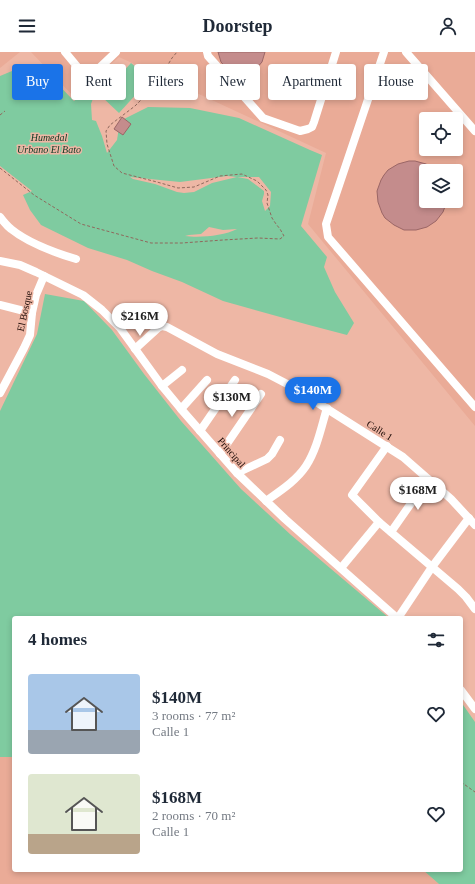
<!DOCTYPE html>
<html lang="en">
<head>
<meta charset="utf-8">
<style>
  body { margin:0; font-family:"Times New Roman",serif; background:#f6f6f7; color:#1f2937; height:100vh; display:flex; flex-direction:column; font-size:15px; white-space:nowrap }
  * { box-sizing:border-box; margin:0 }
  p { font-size:13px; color:#747a83 }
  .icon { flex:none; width:22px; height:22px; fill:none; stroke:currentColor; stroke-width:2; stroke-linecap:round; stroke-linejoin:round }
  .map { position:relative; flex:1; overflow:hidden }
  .panel { position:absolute; left:12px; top:564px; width:451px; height:256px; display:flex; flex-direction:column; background:#fff; border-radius:4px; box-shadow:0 2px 6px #0003 }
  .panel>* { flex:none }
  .banner { position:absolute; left:12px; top:12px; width:451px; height:36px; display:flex; gap:8px }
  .fabs { position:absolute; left:419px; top:60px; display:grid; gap:8px }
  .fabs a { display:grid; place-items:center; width:44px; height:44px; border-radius:4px; background:#fff; box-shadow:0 2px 6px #0003; font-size:20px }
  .price { position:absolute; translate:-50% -34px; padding:0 9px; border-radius:14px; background:#fff; color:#222; font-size:13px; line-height:26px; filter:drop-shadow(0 1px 2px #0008) }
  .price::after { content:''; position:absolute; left:50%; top:24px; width:12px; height:9px; margin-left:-6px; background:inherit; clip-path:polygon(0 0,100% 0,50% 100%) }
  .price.current { background:#1a73e8; color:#fff }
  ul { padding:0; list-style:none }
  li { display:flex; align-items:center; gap:12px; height:100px; padding:0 16px }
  li span { display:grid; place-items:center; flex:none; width:112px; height:80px; border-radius:4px; color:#555 }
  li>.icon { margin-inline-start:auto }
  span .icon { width:48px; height:48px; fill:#fffc; stroke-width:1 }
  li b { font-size:17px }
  h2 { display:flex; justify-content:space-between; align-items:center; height:48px; padding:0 16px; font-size:17px }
  .chip { padding:0 14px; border-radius:4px; background:#fff; box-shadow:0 2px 6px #0003; font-size:14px; line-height:36px }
  .chip.current { background:#1a73e8; color:#fff }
  header { display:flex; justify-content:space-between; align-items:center; height:52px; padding:0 16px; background:#fff; font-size:18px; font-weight:800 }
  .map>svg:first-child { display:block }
</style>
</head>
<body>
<header><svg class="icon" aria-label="menu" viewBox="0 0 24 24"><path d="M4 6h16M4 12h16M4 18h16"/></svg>Doorstep<svg class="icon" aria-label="person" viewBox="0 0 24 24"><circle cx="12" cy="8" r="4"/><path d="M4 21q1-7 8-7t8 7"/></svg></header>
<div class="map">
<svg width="475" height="832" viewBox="0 0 475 832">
  <rect width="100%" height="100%" fill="#eeb7a5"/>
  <g fill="#eaab97" fill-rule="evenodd">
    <path d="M0,0H20L0,16Z"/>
    <path d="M31,0H475V374L308,172L326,101L119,5L74,45ZM426,67H456V97H426ZM426,119H456V149H426Z"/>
    <path d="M0,705H14V818H423L439,832H0Z"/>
  </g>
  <g fill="#7fcba0" fill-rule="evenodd">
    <path d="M131,11L150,27L119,61L101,44Z"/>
    <path d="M27,17L36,18L46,20L74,49L90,34H93L96,38L91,52L92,68L96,69L102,84L107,101L117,88L120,69L148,55L190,56L239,66L310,98L322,103L301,174L327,205L324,215L335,240L354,271L347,283L309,273L223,249L182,230L152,219L127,208L88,196L41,173L30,158L23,143L32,139L0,114V24L12,19ZM227,124L237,125L212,131L194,140L184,141L177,140L155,132L133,127L130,125L180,130ZM237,125H259L271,140L270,154L265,159L262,149L264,142V139L248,127ZM209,175L223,178L237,177C224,184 199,186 185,184L189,183L201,182Z"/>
    <path d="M45,242L84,249L112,278L144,322L181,369L241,437L291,483L389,566H14V705H0V359L37,282Z"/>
    <path d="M461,650L475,670V832H439L423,818H461Z"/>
  </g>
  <g fill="#c48c8c" stroke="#9b6666">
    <path d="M218,0H265L262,10L256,17L248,21L239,23L229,19L221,10Z"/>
    <path d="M122,65L131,72L123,83L114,77Z"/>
    <path d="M409,109H415L426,112L437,119H426V149H447L443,160L436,169L427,175L416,178H404L394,173L385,166L382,161L378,150L377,139L381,128L384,123L388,118L398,112Z"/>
  </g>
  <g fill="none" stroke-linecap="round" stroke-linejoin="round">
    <g stroke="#8f685c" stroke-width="1" stroke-dasharray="3 2" stroke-linecap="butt">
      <path d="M0,63L5,59"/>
      <path d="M0,116L34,143L81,172L151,191H182L223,188L258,186L280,187L284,184L280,177L276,172L272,166L267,151L268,143L266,138L257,129L242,122L220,124L194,135L178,136L157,130L122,121L114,114L107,92L106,79L110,73L135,54L155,34L172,6L177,0"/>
      <path d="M461,730L475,740"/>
    </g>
    <g stroke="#fff" stroke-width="8">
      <path d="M65,0L80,18C85,21 88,22 94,21L116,0"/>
      <path d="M207,0L208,4L263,66L300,79L308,77L312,75L314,70L336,0"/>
      <path d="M384,0L326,172L328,185L475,355"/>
      <path d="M406,0L475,79"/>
      <path d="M0,165C3,169 7,174 11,177C27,190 56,201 76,207"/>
      <path d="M0,209L20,213L36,220L83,243L102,258L120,276L162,334L181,357L237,421L285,467L397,566"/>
      <path d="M0,253L32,261"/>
      <path d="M135,297L158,276L162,274L167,275L217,302L268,322L291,334L403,405L451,447L475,473"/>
      <path d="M162,334L182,318"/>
      <path d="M0,341L24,296L30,283L32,261L36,243L44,224"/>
      <path d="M181,357L207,328"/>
      <path d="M200,379L235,328"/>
      <path d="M387,394L352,443L379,470L458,537L466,545L475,557"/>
      <path d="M220,402L261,342"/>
      <path d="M237,421L267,407L272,402L280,388"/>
      <path d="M266,449C280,439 296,429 306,414C317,397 321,376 327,356"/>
      <path d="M391,480L428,427"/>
      <path d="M341,516L379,470"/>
      <path d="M398,566L432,515L469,466"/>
      <path d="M461,638L475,657"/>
    </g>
  </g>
  <g text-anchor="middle" stroke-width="3" stroke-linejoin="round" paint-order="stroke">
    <g font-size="10" font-style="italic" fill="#0a3722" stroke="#eeb7a5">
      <text x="49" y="89">Humedal<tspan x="49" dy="12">Urbano El Bato</tspan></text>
    </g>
    <g font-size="10" fill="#1a0804" stroke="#eeb7a5">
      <text transform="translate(24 259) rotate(-78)" y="4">El Bosque</text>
      <text transform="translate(380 378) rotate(32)" y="4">Calle 1</text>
      <text transform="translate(232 400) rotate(49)" y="4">Principal</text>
    </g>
  </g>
</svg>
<div class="fabs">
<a><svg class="icon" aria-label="locate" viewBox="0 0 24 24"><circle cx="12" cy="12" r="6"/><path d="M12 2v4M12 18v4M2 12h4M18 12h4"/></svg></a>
<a><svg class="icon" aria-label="layers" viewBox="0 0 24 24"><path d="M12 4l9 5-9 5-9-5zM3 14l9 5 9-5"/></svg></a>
</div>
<b class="price" style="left:140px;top:285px">$216M</b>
<b class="price current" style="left:313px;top:359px">$140M</b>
<b class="price" style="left:232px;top:366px">$130M</b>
<b class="price" style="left:418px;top:459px">$168M</b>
<div class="banner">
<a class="chip current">Buy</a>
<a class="chip">Rent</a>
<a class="chip">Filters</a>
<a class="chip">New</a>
<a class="chip">Apartment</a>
<a class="chip">House</a>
</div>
<section class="panel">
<h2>4 homes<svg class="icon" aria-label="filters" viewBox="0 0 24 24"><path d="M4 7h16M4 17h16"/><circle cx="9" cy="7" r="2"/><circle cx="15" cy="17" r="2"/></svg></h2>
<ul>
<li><span style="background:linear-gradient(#a9c7e8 70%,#9aa5b1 0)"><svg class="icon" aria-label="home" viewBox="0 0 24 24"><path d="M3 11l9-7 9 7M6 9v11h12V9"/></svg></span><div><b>$140M</b><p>3 rooms · 77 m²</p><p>Calle 1</p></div><svg class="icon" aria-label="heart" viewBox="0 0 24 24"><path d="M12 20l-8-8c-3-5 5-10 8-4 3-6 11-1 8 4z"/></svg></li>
<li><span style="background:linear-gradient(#dfe7d0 75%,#b9a48a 0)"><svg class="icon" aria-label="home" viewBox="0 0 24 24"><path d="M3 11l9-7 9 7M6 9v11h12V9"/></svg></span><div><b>$168M</b><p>2 rooms · 70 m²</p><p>Calle 1</p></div><svg class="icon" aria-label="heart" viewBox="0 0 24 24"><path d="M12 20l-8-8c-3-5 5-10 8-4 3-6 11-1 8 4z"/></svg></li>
</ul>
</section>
</div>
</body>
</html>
